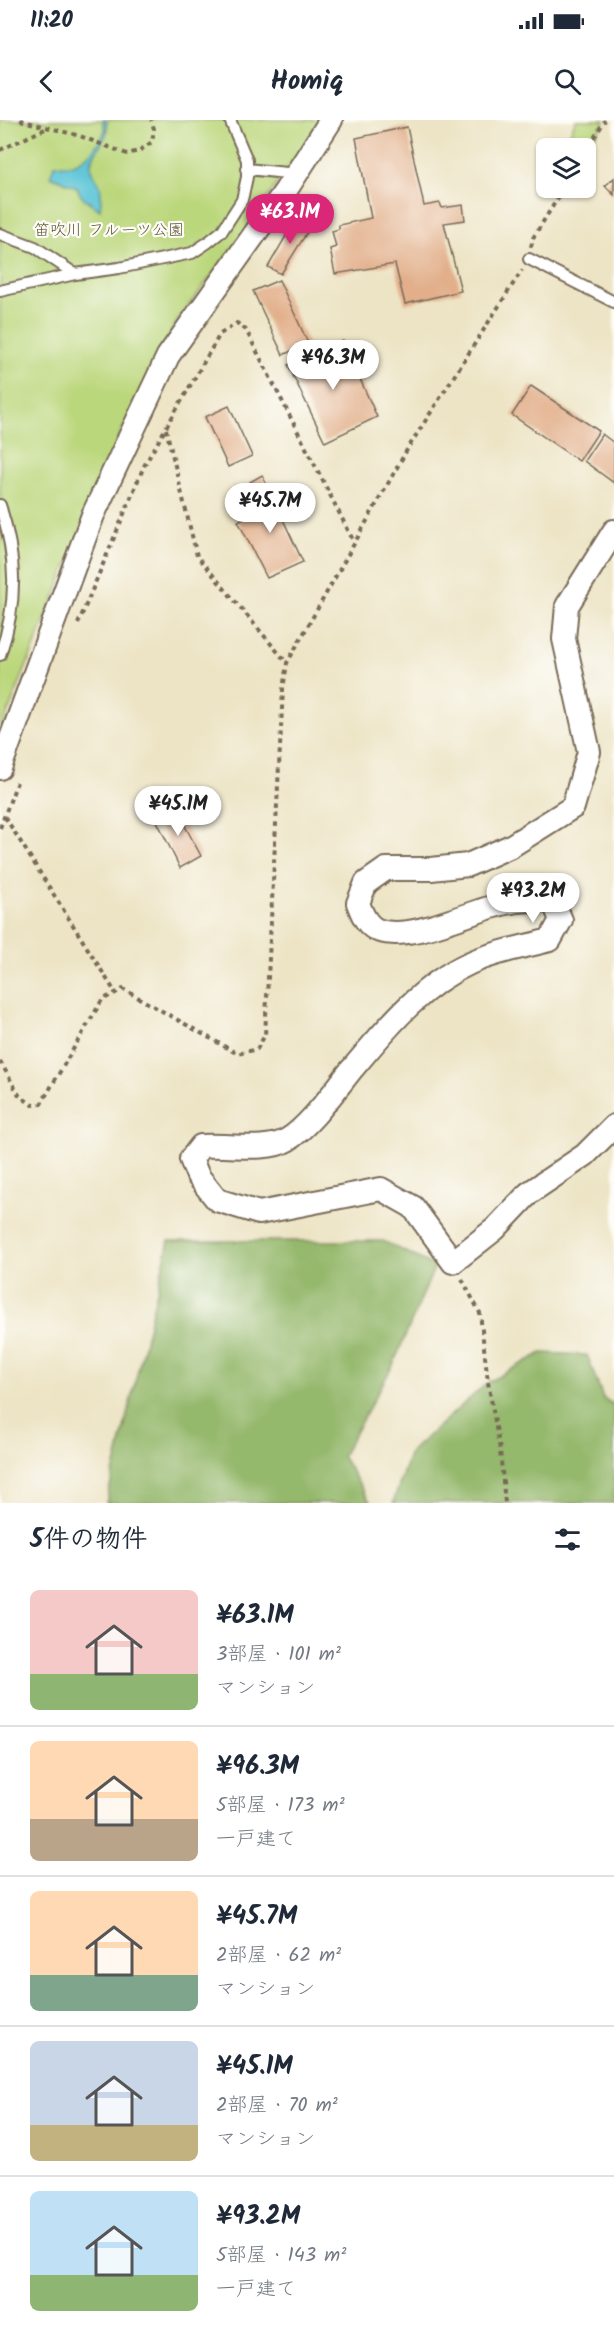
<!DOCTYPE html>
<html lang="ja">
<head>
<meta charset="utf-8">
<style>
  body { margin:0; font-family:Kalam,"Klee One",sans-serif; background:#f6f6f7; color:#1f2937; height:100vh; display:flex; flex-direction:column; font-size:22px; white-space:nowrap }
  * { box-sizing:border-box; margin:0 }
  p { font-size:20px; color:#747a83 }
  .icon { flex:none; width:33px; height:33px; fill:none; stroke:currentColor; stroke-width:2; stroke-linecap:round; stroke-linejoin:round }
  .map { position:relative; height:1383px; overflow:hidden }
  .details { display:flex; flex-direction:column; background:#fff; flex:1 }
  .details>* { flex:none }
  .tools { position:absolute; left:536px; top:18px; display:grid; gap:12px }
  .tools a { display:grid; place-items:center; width:60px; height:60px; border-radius:9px; background:#fff; box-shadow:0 2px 4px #0004; font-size:30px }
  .price { position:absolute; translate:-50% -51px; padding:0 14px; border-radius:21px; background:#fff; color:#222; font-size:20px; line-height:39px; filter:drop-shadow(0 2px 3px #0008) }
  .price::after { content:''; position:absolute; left:50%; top:36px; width:18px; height:14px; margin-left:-9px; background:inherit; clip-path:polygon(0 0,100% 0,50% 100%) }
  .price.active { background:#db2777; color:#fff }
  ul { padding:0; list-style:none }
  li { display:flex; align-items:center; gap:18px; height:150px; padding:0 30px }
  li+li { border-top:2px solid #e0e1e3 }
  li span { display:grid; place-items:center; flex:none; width:168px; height:120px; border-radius:9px; color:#555 }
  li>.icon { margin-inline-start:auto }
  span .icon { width:72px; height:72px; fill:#fffc; stroke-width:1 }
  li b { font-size:26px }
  h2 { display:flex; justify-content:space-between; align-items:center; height:72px; padding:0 30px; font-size:26px }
  .status { display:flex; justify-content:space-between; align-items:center; height:42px; padding:0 30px; background:#fff; direction:ltr }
  .status svg { height:16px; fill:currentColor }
  header { display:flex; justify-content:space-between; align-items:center; height:78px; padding:0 30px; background:#fff; font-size:27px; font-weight:700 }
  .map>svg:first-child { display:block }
</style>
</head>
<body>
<div class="status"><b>11:20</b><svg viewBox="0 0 49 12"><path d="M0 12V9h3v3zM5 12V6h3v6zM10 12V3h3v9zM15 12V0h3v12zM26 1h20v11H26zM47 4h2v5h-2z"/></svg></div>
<header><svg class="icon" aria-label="back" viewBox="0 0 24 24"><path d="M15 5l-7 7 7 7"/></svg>Homiq<svg class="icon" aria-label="search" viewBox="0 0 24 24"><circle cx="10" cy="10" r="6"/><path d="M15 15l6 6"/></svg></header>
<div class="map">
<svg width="614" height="1383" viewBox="0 0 614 1383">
  <rect width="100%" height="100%" fill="#fdfcf7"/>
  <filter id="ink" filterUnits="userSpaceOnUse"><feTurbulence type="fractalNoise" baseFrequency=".0167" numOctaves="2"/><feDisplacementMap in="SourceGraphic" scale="12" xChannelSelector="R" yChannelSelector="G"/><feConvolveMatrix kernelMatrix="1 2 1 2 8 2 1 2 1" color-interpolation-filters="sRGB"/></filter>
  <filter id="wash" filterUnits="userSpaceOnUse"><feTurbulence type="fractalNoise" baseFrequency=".008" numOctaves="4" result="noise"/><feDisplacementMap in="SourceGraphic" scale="24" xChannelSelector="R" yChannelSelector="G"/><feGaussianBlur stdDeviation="1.35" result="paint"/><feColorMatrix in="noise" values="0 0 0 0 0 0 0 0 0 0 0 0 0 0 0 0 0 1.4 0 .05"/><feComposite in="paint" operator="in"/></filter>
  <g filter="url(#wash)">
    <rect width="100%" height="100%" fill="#ede4c5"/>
    <g fill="#bbd77c" stroke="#7b804d" stroke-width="1.5">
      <path d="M0,0H320L243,114L177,201L120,314L0,612Z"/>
      <path d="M576,0H605L585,33V28H564Z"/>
    </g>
    <g fill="#94b86c" stroke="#687145" stroke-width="1.5">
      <path d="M169,1121H383L435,1146L393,1245L342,1336L371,1383H106Z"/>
      <path d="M542,1233L587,1235L603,1278L614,1285V1383H393L410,1332L488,1262Z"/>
    </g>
    <path fill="#5bc5d7" stroke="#4b787a" stroke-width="1.5" d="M103,0H106C112,20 93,28 91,44C89,52 97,58 100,66C102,74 101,81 100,90L81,76L77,67L50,56L55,44C79,50 95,31 105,11Z"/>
    <g id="blocks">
      <g fill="#e2af8a">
        <path d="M407,7L424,86L440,83L442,88L463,85L465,100L444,103L461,171L405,184L395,144L335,154L330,129L336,127L332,111L339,109V105L371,98L356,18Z"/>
        <path d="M614,58V75L605,66Z"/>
        <path d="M297,97L311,106L281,154L268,147Z"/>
        <path d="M279,160L308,223L283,235L253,171Z"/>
        <path d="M343,221L377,297L325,322L288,245Z"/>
        <path d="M531,266L599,311L579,341L512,295Z"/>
        <path d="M229,286L252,336L228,347L205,297Z"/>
        <path d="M602,314L614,323V363L584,341Z"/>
        <path d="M262,355L303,442L267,458L238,401L262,390L250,362Z"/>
        <path d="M175,687L201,736L180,748L155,697Z"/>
      </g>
    </g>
  </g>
  <g filter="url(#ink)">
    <use href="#blocks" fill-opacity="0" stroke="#796b58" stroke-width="1.5"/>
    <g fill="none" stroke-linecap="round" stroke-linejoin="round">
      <defs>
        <g id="lane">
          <path d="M246,49L297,54"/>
          <path d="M0,114L35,127L75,154"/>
          <path d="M529,139L614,182"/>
          <path d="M0,171L75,154L119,148L192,133L207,123L222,111L242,80L247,57V40L230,0"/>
          <path d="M0,385C17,437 18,483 0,535"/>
        </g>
        <g id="street">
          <path d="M614,411L567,486L564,519L589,632L573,687L511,726L468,745L431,749H386L366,763L358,783C362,794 367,807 380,811C413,821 473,790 506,783C522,779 537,780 553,781L561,800L550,820C524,827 494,832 470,843C421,865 386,909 352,949C335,970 309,1007 287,1020C267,1032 226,1024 201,1026L191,1039L198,1056L217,1080L259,1093L381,1069L413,1087L453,1142L495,1109L529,1073L585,1035L614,1006"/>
          <path d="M0,648L93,395L168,236L286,70L331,0"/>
        </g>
      </defs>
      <use href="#lane" stroke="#796b58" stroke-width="14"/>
      <use href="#street" stroke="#796b58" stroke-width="26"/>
      <g stroke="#796b58" stroke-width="4" stroke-dasharray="4.5 4.5" stroke-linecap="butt">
        <path d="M20,0L80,16L127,34L139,31L152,22L154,9L151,0"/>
        <path d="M0,30L45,9"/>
        <path d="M585,33L605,0"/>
        <path d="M531,127L533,118L564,68"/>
        <path d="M166,309L197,436L287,543"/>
        <path d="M78,504L144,346L220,214L237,203L246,210L354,422"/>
        <path d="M5,697L115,872"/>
        <path d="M0,708L17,662"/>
        <path d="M0,941L19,975L32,985L41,984L102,880L123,869L238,934L257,929L265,915L283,569L287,543L408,328L522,150"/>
        <path d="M462,1159L480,1193L488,1262L500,1330L505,1383"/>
      </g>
      <use href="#lane" stroke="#fff" stroke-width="10"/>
      <use href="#street" stroke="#fff" stroke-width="22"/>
    </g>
  </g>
  <g text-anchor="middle" stroke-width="4.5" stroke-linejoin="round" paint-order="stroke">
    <g font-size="16" fill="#5b5536" stroke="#fdfcf7">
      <text x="109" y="115">笛吹川 フルーツ公園</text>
    </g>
  </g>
</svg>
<div class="tools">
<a><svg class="icon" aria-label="layers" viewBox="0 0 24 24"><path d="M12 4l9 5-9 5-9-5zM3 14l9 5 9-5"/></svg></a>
</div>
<b class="price active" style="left:290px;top:125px">¥63.1M</b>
<b class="price" style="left:333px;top:271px">¥96.3M</b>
<b class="price" style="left:270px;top:414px">¥45.7M</b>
<b class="price" style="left:178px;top:717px">¥45.1M</b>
<b class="price" style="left:533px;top:804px">¥93.2M</b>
</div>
<section class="details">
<h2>5件の物件<svg class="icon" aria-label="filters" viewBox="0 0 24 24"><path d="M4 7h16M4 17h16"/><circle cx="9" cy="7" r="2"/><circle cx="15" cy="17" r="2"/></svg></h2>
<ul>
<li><span style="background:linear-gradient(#f6c9c9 70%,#8fb573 0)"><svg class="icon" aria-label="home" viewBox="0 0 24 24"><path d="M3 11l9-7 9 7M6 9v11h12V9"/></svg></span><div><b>¥63.1M</b><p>3部屋 · 101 m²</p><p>マンション</p></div></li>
<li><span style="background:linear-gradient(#ffd9b3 65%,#b9a48a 0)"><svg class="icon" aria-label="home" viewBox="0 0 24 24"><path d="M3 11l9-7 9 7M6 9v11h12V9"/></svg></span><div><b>¥96.3M</b><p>5部屋 · 173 m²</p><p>一戸建て</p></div></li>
<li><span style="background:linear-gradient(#ffd9b3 70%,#7fa58c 0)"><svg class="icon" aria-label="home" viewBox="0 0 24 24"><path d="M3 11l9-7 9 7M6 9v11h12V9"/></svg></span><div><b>¥45.7M</b><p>2部屋 · 62 m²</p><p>マンション</p></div></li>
<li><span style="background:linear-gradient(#c9d6e8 70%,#c2b280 0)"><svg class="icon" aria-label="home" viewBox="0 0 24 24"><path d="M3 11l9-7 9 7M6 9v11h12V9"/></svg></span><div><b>¥45.1M</b><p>2部屋 · 70 m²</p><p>マンション</p></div></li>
<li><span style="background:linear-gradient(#bfe0f5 70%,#8fb573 0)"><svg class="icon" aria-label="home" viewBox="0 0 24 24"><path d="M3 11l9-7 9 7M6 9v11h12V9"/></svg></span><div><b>¥93.2M</b><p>5部屋 · 143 m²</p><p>一戸建て</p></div></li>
</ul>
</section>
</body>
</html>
